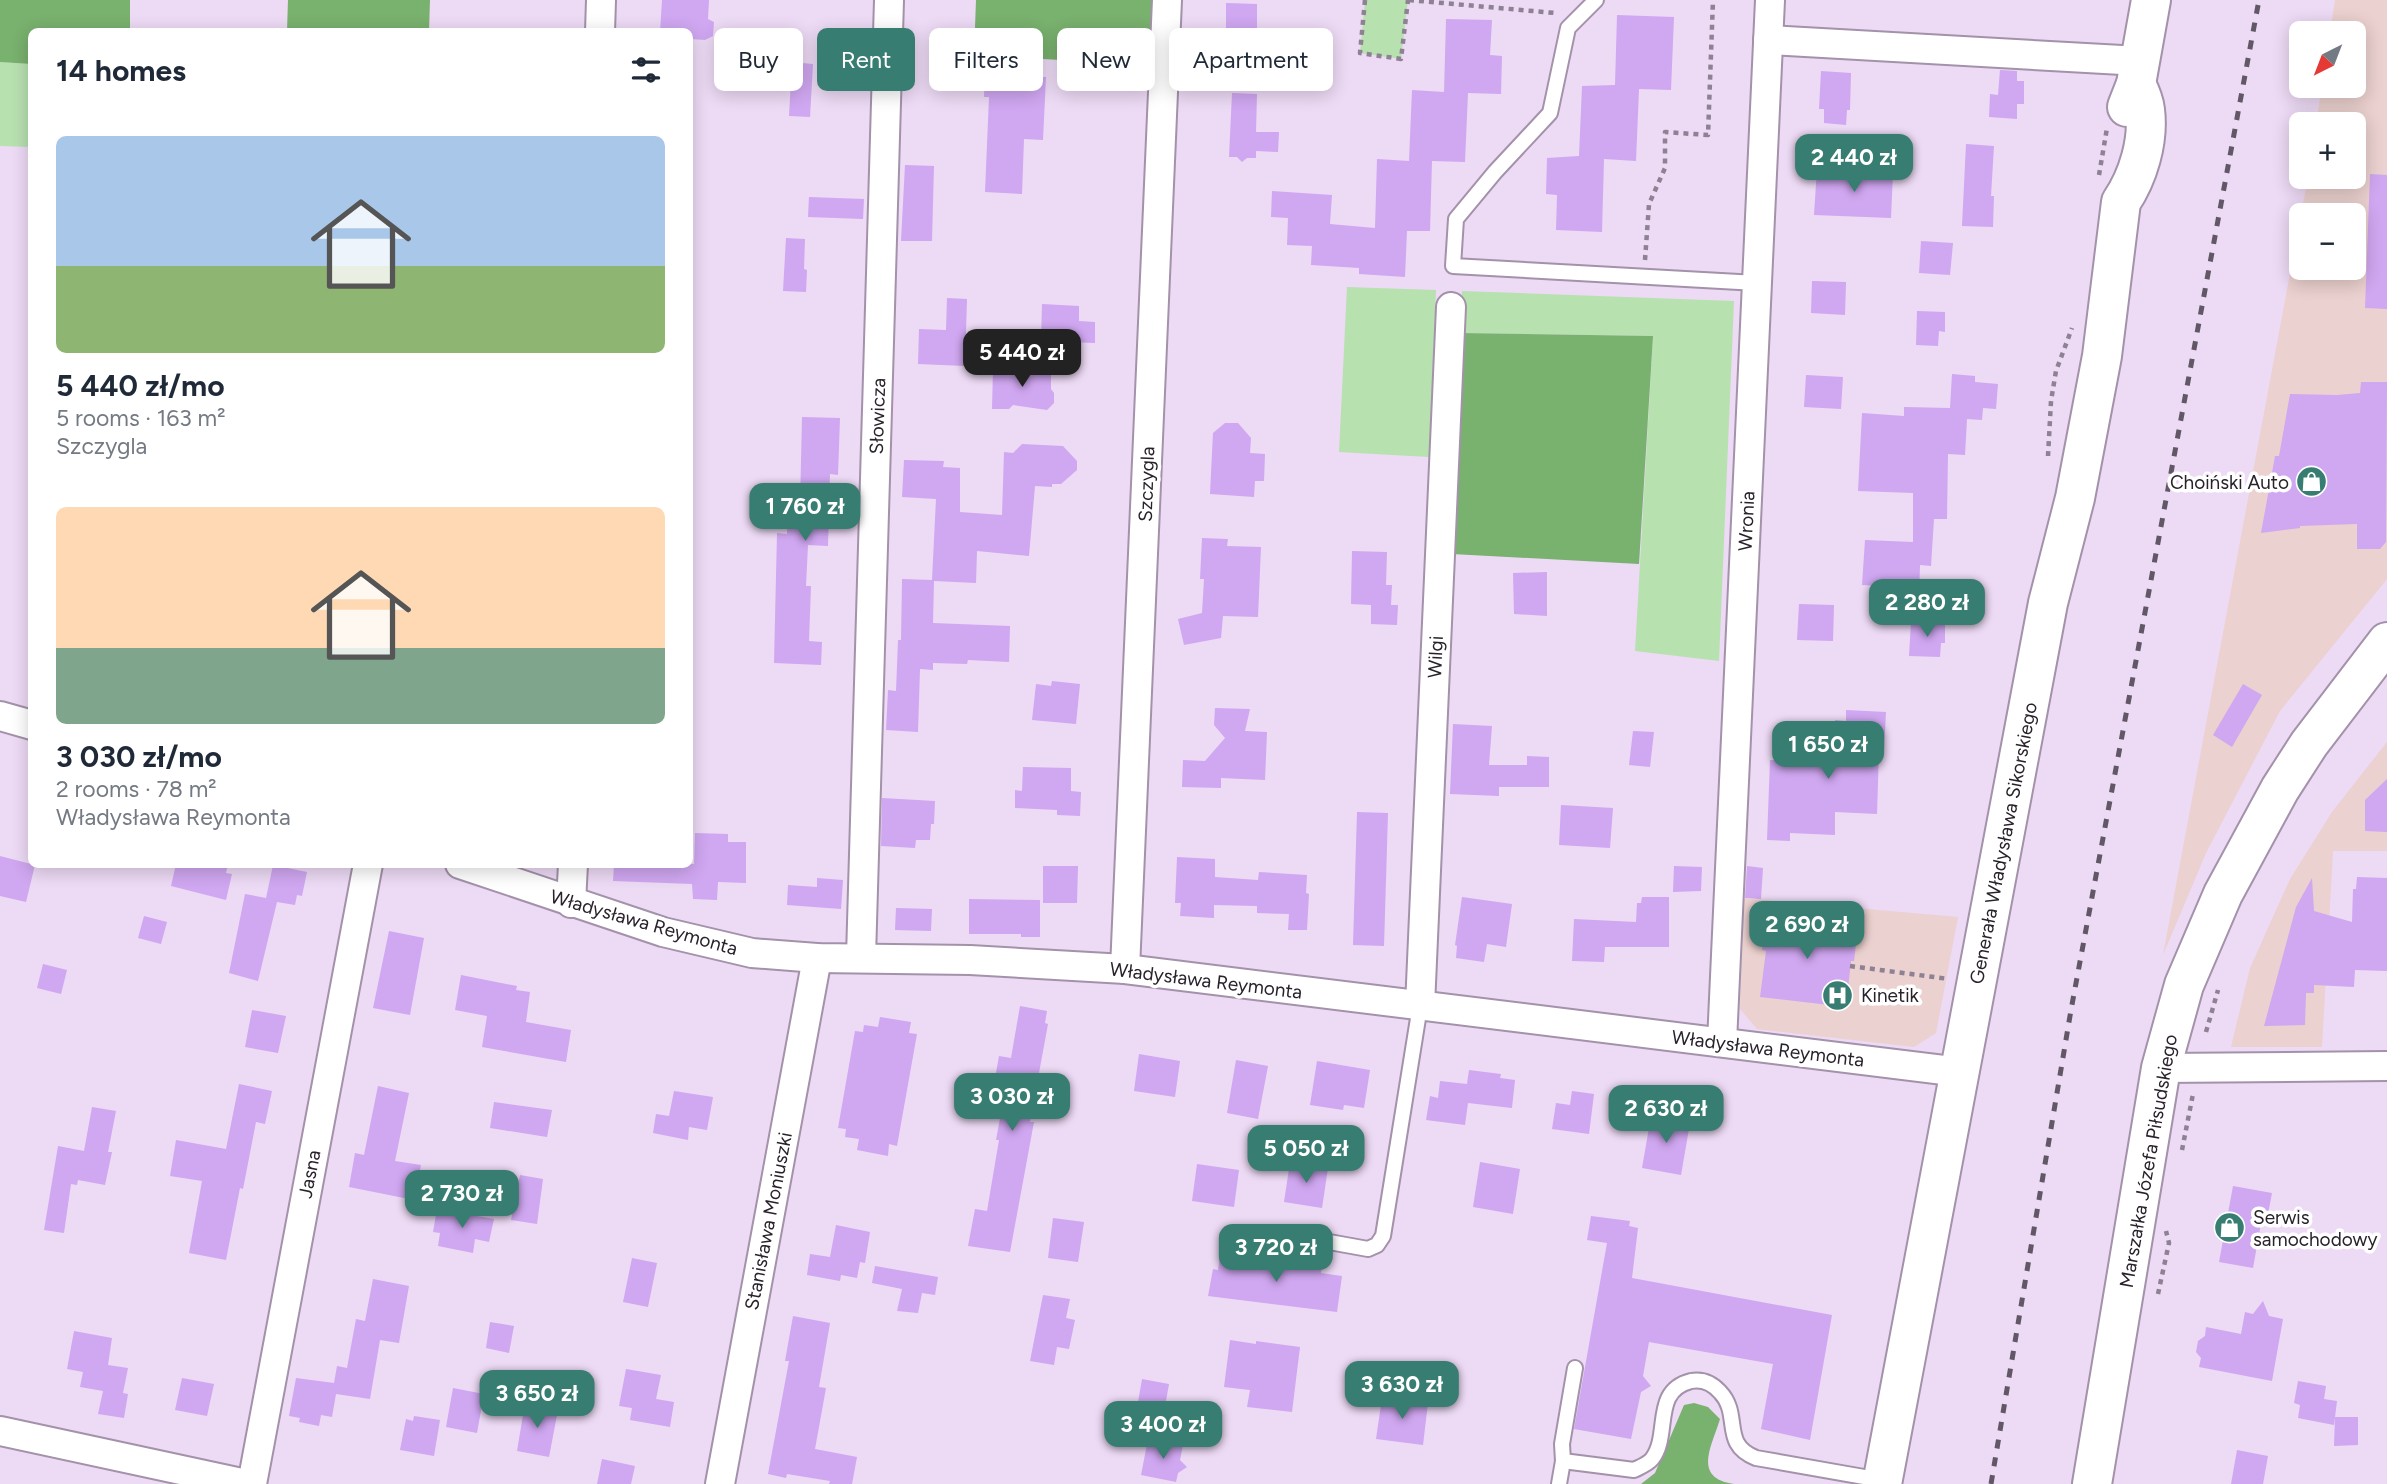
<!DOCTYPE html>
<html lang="en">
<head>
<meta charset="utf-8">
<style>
  body { margin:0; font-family:Figtree,sans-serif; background:#f2f2f3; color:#1f2937; height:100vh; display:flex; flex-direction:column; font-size:26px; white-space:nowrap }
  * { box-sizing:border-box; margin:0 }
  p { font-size:23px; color:#747a83 }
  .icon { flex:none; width:38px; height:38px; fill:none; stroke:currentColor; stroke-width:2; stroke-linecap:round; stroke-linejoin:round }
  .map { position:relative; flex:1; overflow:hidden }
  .drawer { position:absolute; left:28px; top:28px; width:665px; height:840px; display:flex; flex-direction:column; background:#fff; border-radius:10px; box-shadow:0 4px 18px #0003 }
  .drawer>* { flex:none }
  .banner { position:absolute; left:714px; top:28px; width:665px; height:63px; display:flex; gap:14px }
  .needle { width:46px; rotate:222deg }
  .controls { position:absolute; left:2289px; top:21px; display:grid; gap:14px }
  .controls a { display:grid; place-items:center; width:77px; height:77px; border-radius:10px; background:#fff; box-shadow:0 4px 18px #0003; font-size:35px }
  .price { position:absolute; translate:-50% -60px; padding:0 16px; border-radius:14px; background:#387d72; color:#fff; font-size:23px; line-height:46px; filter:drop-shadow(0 2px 4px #0008) }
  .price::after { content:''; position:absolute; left:50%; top:42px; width:21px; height:16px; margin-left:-10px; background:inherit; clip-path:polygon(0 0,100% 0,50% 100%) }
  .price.selected { background:#222; color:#fff }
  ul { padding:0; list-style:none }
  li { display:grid; align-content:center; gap:14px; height:371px; padding:0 28px }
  li span { display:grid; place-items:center; height:217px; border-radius:10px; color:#555 }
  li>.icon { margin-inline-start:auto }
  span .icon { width:126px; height:126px; fill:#fffc; stroke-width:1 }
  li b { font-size:30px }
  h2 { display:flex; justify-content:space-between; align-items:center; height:84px; padding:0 28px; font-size:30px }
  .pill { padding:0 24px; border-radius:10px; background:#fff; box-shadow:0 4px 18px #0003; font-size:24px; line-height:63px }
  .pill.selected { background:#387d72; color:#fff }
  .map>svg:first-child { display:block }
</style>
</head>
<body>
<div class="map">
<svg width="2387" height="1484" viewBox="0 0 2387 1484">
  <rect width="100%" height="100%" fill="#eddaf5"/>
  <g fill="#ebd1cf" fill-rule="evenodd">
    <path d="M2335,0H2387V579L2280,711L2206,853L2163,955L2308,177H2354V124H2316L2322,86H2354V33H2330ZM2301,215H2354V268H2301Z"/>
    <path d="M2387,742V851H2333L2322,1047H2231L2250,968L2290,879L2332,812Z"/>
    <path d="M1742,898L1958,917L1936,1033L1914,1047L1757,1029L1740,1009Z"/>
  </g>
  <g fill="#b8e1b0">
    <path d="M1365,0H1408L1401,59L1360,53Z"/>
    <path d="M0,62L31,64V147L0,146Z"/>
    <path d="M1347,287L1436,290L1429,457L1339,452Z"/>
    <path d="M1462,291L1734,301L1719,661L1635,651L1653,336L1460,333Z"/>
  </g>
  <g fill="#79b16e">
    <path d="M0,0H130V31L32,32L31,64L0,62Z"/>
    <path d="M288,0H430L429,31H287Z"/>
    <path d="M976,0H1152L1149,65L974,55Z"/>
    <path d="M1460,333L1653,336L1639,564L1452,554Z"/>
    <path d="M1694,1403L1708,1407L1720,1419C1712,1446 1692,1478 1734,1484H1641L1655,1473L1684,1405Z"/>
  </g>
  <g fill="#d0a7f1">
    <path d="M662,0H709L708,19L714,22L713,36L705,40L690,39V32H660Z"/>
    <path d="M1226,3L1257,4V30H1266L1264,55L1227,54L1229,31H1226Z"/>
    <path d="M1617,15L1674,17L1671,90L1639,89L1636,161L1604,159L1602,232L1556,230L1557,195L1546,194L1547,158L1579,156L1582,86L1615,85Z"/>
    <path d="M1446,19L1492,20L1490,55L1502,56L1501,94L1468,93L1465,162L1432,161L1430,231H1407L1405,277L1359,274V268L1311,265L1312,246L1287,245L1288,218L1271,217L1272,191L1332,195L1330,224L1375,228L1377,159L1409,161L1412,90L1444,92Z"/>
    <path d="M792,62L813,64L810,117L789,116Z"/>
    <path d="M985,63L1026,65V77H1046L1043,140L1024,139L1022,194L985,192L989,97H984Z"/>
    <path d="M2000,70L2017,71V81H2024V104H2017V119L1989,117L1990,94L1998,95Z"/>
    <path d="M1821,71L1851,73L1850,110H1847L1846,125L1824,123V109H1819Z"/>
    <path d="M1232,93L1257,94L1256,132H1279L1278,152L1256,151V158H1247L1242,162L1237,157H1229Z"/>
    <path d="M1966,144L1994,146L1991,196H1994L1993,227L1962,226Z"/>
    <path d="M905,165L934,166L932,241H901Z"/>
    <path d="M1817,169L1893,173L1891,218L1814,215Z"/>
    <path d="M2370,174L2387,175V309L2365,308Z"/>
    <path d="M809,197L864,199L863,219L808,217Z"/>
    <path d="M786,238L805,239L804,269L807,270L806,292L783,291Z"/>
    <path d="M1921,241L1953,243L1950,275L1919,273Z"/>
    <path d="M1812,281L1846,282L1845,315L1811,313Z"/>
    <path d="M947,298L967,299L965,366L918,364L919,329L946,330Z"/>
    <path d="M1042,304L1079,306V321L1095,322V343L1041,341Z"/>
    <path d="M1917,311L1945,312V332L1939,331L1938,346L1916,345Z"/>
    <path d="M993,368L1051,370V389L1054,393V403L1047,410L1013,405L1009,409H992Z"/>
    <path d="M1952,374L1975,376V382L1998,384L1996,409L1983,408L1982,420L1967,419L1965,455L1948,454L1947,519H1934L1931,566L1920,565L1919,599L1896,598L1897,587L1862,585L1865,540L1913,542V493L1858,491L1862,413L1904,416V407L1950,408Z"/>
    <path d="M1806,375L1843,377L1841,409L1804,407Z"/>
    <path d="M2361,382H2387L2386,542L2380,549H2357V524L2300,526V528L2261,533L2275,456H2279L2290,394L2337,395L2360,393Z"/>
    <path d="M802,417L840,418L838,475L830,474L828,546L808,545L806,586H811L809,641L822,642L821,665L774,663L777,533L787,534L788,505H800Z"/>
    <path d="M1225,423H1238L1251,438L1250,453L1265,454L1264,481H1255L1254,497L1210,494L1213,433Z"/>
    <path d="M1022,444L1063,446L1077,461V470L1061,484H1052V487L1035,486L1029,556L977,551L976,583L934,581L933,623L1010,626L1009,662L968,660L967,664L933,663V670L920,669L918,732L886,730L888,690L896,691L898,640H901L902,579L932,580L936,499L902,497L904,460L944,461L943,467L960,468V512L1002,515L1004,452L1013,453Z"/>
    <path d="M1202,538L1228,539L1227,546L1261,547L1258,617L1223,616L1221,638L1184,645L1178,619L1202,613L1204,579H1200Z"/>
    <path d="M1352,551L1387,552L1386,585H1392L1391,605H1398L1397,625L1371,624V605L1351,604Z"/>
    <path d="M1547,572V616L1514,614L1513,573Z"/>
    <path d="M1799,604L1834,605L1833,641L1797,640Z"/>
    <path d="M1911,622L1945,624V643H1941L1940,657L1909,656Z"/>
    <path d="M1052,681L1080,684L1076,724L1032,720L1036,684L1051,686Z"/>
    <path d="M2243,684L2262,695L2232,747L2213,735Z"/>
    <path d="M1215,708L1250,709L1245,731L1267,732L1265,780L1221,778V788L1182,787L1183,760L1205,761L1225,738L1214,725Z"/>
    <path d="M1846,710L1886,712L1884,751H1879L1877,814L1835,812V835L1790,833V841L1767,840L1770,760L1834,763L1835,720L1846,721Z"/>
    <path d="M1453,724L1492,726L1489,765H1527V756L1549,757V787H1499V796L1450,794Z"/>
    <path d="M1633,731L1654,732L1650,767L1629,765Z"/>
    <path d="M1023,767L1071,768V791L1081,792L1080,816L1057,815V810L1015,808V790L1022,791Z"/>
    <path d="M2387,779V832L2365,831V800Z"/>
    <path d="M882,798L935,801L934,824H931L930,840H916L915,848L881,846Z"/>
    <path d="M1561,805L1613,808L1610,848L1559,845Z"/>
    <path d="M1357,812L1388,813L1384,946L1353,945Z"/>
    <path d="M695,833L728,834V842H746V883L718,882L717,900L693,899L692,884L613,881L614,864H694Z"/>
    <path d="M0,856L35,865L26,902L0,896Z"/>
    <path d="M1177,857L1215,859V877L1258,880L1259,872L1307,875L1306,893L1309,894L1307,930H1288L1289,914L1257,913V906L1214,905V918L1180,916L1181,903H1175Z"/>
    <path d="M176,864H228L226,873L232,874L226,900L171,886Z"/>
    <path d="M273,865L307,872L302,896L297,895L295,905L277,902L258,981L229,973L245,894L266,898Z"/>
    <path d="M1043,866H1078L1077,903H1043Z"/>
    <path d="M1674,866L1702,867L1701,891L1673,892Z"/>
    <path d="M1747,866L1763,868L1761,899L1745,898Z"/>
    <path d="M2357,877L2387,878V971L2355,970L2354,987L2314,985V993H2306L2305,1025L2264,1026L2296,907L2312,878L2314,911L2352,922L2353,889H2356Z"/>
    <path d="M817,878L843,880L841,909L787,905L788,885L817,887Z"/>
    <path d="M1462,897L1512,904L1506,947L1487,944L1484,962L1456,958L1457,946L1455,945Z"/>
    <path d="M1642,897H1669V947H1605L1604,962L1572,961L1574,919L1636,922L1637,903H1641Z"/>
    <path d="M969,899L1040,900V937H1021V934H969Z"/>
    <path d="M896,908L932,909L931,931L895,930Z"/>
    <path d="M1766,915L1858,928L1854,961H1851L1846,1007L1760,997L1766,951L1762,950Z"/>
    <path d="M144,916L167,922L161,944L138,938Z"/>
    <path d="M389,931L424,938L410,1015L373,1008Z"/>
    <path d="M43,964L67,970L61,994L37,988Z"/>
    <path d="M461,975L517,986L516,990L530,992L526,1022L571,1030L566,1062L482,1047L487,1016L455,1010Z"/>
    <path d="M1020,1006L1047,1011L1045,1023L1048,1024L1030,1122H1034L1010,1252L968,1246L975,1209L987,1211L999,1140H996L1006,1086L994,1084L999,1056L1011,1058Z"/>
    <path d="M252,1010L286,1016L278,1053L245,1047Z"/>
    <path d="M880,1017L911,1022L909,1033L917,1034L897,1146L889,1144L888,1156L857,1150L859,1139L845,1137L846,1129L838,1128L855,1031L863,1032L864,1025L878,1027Z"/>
    <path d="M1139,1054L1180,1061L1175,1097L1134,1091Z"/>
    <path d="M1236,1060L1268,1066L1258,1119L1227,1113Z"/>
    <path d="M1317,1061L1370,1070L1364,1108L1344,1105L1343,1110L1310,1105Z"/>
    <path d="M1469,1070L1501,1074L1500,1078L1515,1080L1512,1108L1468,1103L1465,1125L1426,1120L1430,1096L1438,1098L1440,1081L1467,1084Z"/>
    <path d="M239,1084L272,1091L265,1124L256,1122L243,1189L240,1188L226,1260L189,1253L202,1181L170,1176L176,1140L226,1149Z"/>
    <path d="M378,1086L409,1093L395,1161L421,1165L414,1200L349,1187L355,1153L364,1155Z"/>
    <path d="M674,1091L713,1097L707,1130L689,1127L688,1140L653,1133L656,1114L669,1116Z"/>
    <path d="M1572,1091L1594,1094L1589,1134L1552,1129L1556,1103L1570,1105Z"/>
    <path d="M494,1102L552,1110L547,1137L490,1128Z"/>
    <path d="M92,1107L116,1111L108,1152H112L105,1185L78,1180L77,1185L71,1184L64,1233L44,1230L58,1146L84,1151Z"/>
    <path d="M1651,1116L1690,1123L1681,1175L1642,1168Z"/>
    <path d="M1290,1162L1328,1168L1322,1208L1284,1202Z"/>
    <path d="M1480,1162L1520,1169L1513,1214L1473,1207Z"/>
    <path d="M1197,1164L1239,1170L1234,1207L1192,1201Z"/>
    <path d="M520,1175L543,1179L537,1224L511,1220Z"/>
    <path d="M2233,1186L2272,1193L2267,1219L2262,1218L2253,1268L2219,1262Z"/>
    <path d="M437,1209L494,1219L489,1242L475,1239L473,1253L438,1246L440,1233L433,1232Z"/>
    <path d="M1591,1216L1630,1221L1629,1226L1638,1228L1632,1278L1832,1315L1810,1440L1761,1429L1773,1364L1649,1342L1643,1376L1651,1386L1641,1392L1631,1439L1574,1429L1607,1243L1587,1240Z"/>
    <path d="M1053,1218L1084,1222L1078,1262L1048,1258Z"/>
    <path d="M836,1225L870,1232L865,1263L860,1262L857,1278L841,1275L840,1281L807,1275L810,1254L830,1257Z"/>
    <path d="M1220,1256L1256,1262L1322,1267L1321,1273L1342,1276L1337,1312L1208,1296L1213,1269L1218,1270Z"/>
    <path d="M632,1258L657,1263L648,1307L623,1302Z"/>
    <path d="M875,1266L938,1277L935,1295L922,1293L918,1313L897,1311L902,1289L872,1283Z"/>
    <path d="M373,1279L409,1286L399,1343L380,1340L370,1399L336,1394L332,1417L321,1415L319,1426L299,1422L300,1418L289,1416L296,1378L334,1383L337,1366L347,1368L356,1319L365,1321Z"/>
    <path d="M1043,1295L1070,1299L1066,1318L1075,1320L1069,1349L1057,1347L1054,1365L1030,1361Z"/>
    <path d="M2263,1301L2269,1316L2283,1319L2272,1381L2199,1367L2201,1358L2196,1352L2198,1341L2205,1336L2206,1327L2241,1334L2245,1312L2253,1314Z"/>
    <path d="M793,1316L830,1323L819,1387L826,1388L815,1449L857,1457L852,1484H829L830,1481L787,1474L786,1478L768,1474L789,1361H785Z"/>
    <path d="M490,1322L514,1326L509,1353L486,1348Z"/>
    <path d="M74,1331L112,1338L108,1365L128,1368L123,1393L128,1394L124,1418L98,1414L103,1391L80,1387L83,1372L67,1369Z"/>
    <path d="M1230,1340L1256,1344V1341L1300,1347L1292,1412L1247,1407L1250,1390L1224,1387Z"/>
    <path d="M626,1369L661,1375L656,1399L674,1402L670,1427L630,1420L632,1408L619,1406Z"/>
    <path d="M182,1378L214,1384L207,1416L175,1410Z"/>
    <path d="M1142,1379L1169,1384L1163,1418L1136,1414Z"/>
    <path d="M2298,1381L2326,1386L2324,1399L2337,1401L2334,1425L2298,1418L2300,1405L2294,1403Z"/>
    <path d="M453,1388L484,1394L477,1433L446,1427Z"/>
    <path d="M1382,1398L1428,1403L1423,1445L1376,1439Z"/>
    <path d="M525,1403L558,1410L549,1457L517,1451Z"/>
    <path d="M414,1416L440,1420L434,1456L400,1450L406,1419L413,1421Z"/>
    <path d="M2335,1417H2358V1445L2334,1446Z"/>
    <path d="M1148,1439L1183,1445L1180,1460L1187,1467L1178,1473L1176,1482L1141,1475Z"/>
    <path d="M2237,1450L2268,1456L2263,1484H2231Z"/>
    <path d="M602,1459L635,1466L631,1484H597Z"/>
  </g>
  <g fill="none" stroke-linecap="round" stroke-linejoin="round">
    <defs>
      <g id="service">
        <path d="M1596,0L1568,28L1550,113L1495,172L1456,219L1453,266L1757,283"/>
        <path d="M1285,1234L1368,1249L1377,1245L1383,1236L1420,1006"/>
        <path d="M1575,1368L1562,1444L1563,1461L1634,1470C1640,1467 1648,1464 1652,1459C1671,1435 1651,1391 1691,1381C1702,1379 1712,1383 1720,1392C1742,1415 1720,1444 1756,1458L1881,1480"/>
        <path d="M1559,1484L1563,1461"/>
      </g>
      <g id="minor">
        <path d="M600,32L601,0"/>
        <path d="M1768,40L2140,61"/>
        <path d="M0,716L32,725"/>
        <path d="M460,864L663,932L752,953L817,958L970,960L1125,969L1960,1072"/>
        <path d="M571,903L573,864"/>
        <path d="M861,957L889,0"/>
        <path d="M1125,969L1167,0"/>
        <path d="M1420,1006L1451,307"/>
        <path d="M1722,1042L1770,0"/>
        <path d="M2161,1068L2387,1066"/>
        <path d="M0,1431L246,1484"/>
        <path d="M252,1484L368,864"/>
        <path d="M720,1484L817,958"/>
      </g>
      <g id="secondary">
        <path d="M2127,107L2136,84L2151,0"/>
        <path d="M1882,1484L2048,603L2075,498L2102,356L2121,202C2138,177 2149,141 2145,110C2144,101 2140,92 2136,84"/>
        <path d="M2092,1484L2161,1068L2184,985L2223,894L2280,789L2309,744L2387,642"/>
      </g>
    </defs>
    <use href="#service" stroke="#a392aa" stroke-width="18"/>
    <use href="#minor" stroke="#a392aa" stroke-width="32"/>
    <use href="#secondary" stroke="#a392aa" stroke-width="42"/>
    <g stroke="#8e8193" stroke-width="4.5" stroke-dasharray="5 5" stroke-linecap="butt">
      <path d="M1365,0L1360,53L1401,59L1408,0"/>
      <path d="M1409,0L1555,13"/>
      <path d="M2099,175L2107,128"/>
      <path d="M1645,260L1649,204L1665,168V132L1708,135L1713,0"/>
      <path d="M2048,456L2051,401L2056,371L2072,328"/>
      <path d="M1850,966L1949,979"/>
      <path d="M2206,1032L2218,990"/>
      <path d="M2182,1150L2193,1094"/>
      <path d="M2158,1294L2169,1243L2166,1231"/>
    </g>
    <use href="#service" stroke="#fff" stroke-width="14"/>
    <use href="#minor" stroke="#fff" stroke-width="28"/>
    <use href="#secondary" stroke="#fff" stroke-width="38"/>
    <path stroke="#625766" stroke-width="5" stroke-dasharray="9 9" stroke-linecap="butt" d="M1991,1484L2071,1010L2259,0"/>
  </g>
  <defs>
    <symbol id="shop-disc" viewBox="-11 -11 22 22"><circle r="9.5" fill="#387d72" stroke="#fff"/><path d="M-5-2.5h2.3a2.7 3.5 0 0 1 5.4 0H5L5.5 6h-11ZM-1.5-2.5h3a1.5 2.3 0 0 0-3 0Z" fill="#fff"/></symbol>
    <symbol id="hospital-disc" viewBox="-11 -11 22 22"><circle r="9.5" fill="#387d72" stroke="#fff"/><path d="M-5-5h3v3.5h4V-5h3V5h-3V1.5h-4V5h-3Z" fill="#fff"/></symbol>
  </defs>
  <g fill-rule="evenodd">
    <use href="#shop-disc" x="2294" y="464" width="35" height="35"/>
    <use href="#hospital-disc" x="1820" y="978" width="35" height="35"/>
    <use href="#shop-disc" x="2212" y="1210" width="35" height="35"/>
  </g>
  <g text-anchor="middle" stroke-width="7" stroke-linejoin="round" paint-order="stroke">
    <g font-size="19" fill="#29222b" stroke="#fff">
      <text transform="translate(877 416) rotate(-88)" y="7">Słowicza</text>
      <text transform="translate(1146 484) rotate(-88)" y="7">Szczygla</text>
      <text transform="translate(1746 521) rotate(-87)" y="7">Wronia</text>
      <text transform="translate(1435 657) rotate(-87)" y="7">Wilgi</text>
      <text transform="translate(2003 843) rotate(-79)" y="7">Generała Władysława Sikorskiego</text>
      <text transform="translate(644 922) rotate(16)" y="7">Władysława Reymonta</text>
      <text transform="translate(1206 980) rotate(7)" y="7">Władysława Reymonta</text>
      <text transform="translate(1768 1048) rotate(7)" y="7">Władysława Reymonta</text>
      <text transform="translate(2148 1161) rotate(-80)" y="7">Marszałka Józefa Piłsudskiego</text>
      <text transform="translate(309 1174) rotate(-79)" y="7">Jasna</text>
      <text transform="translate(768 1221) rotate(-79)" y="7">Stanisława Moniuszki</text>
    </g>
    <g font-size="19" fill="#29222b" stroke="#fff" text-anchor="start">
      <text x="2289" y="489" text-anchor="end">Choiński Auto</text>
      <text x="1861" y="1002">Kinetik</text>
      <text x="2253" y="1224">Serwis<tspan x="2253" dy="22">samochodowy</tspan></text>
    </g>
  </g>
</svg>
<div class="controls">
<a><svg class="needle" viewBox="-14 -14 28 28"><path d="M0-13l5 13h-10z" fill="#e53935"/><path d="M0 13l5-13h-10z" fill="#747a83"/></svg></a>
<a>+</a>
<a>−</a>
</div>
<b class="price" style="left:1854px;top:194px">2 440 zł</b>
<b class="price selected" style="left:1022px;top:389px">5 440 zł</b>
<b class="price" style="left:805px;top:543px">1 760 zł</b>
<b class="price" style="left:1927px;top:639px">2 280 zł</b>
<b class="price" style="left:1828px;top:781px">1 650 zł</b>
<b class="price" style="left:1807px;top:961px">2 690 zł</b>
<b class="price" style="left:1012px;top:1133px">3 030 zł</b>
<b class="price" style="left:1666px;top:1145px">2 630 zł</b>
<b class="price" style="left:1306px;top:1185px">5 050 zł</b>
<b class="price" style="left:462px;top:1230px">2 730 zł</b>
<b class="price" style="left:1276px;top:1284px">3 720 zł</b>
<b class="price" style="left:1402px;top:1421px">3 630 zł</b>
<b class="price" style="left:537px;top:1430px">3 650 zł</b>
<b class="price" style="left:1163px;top:1461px">3 400 zł</b>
<div class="banner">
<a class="pill">Buy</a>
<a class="pill selected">Rent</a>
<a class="pill">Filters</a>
<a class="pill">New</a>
<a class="pill">Apartment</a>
</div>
<section class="drawer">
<h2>14 homes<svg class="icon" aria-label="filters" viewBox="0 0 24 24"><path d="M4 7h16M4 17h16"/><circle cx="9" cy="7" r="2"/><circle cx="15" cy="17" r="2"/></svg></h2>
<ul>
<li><span style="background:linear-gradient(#a9c7e8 60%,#8fb573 0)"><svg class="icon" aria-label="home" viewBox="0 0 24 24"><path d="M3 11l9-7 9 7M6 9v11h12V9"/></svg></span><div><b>5 440 zł/mo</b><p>5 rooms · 163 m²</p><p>Szczygla</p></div></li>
<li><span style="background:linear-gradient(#ffd9b3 65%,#7fa58c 0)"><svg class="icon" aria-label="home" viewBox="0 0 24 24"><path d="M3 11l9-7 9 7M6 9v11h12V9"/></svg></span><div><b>3 030 zł/mo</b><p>2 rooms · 78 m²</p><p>Władysława Reymonta</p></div></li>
</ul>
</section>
</div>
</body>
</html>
